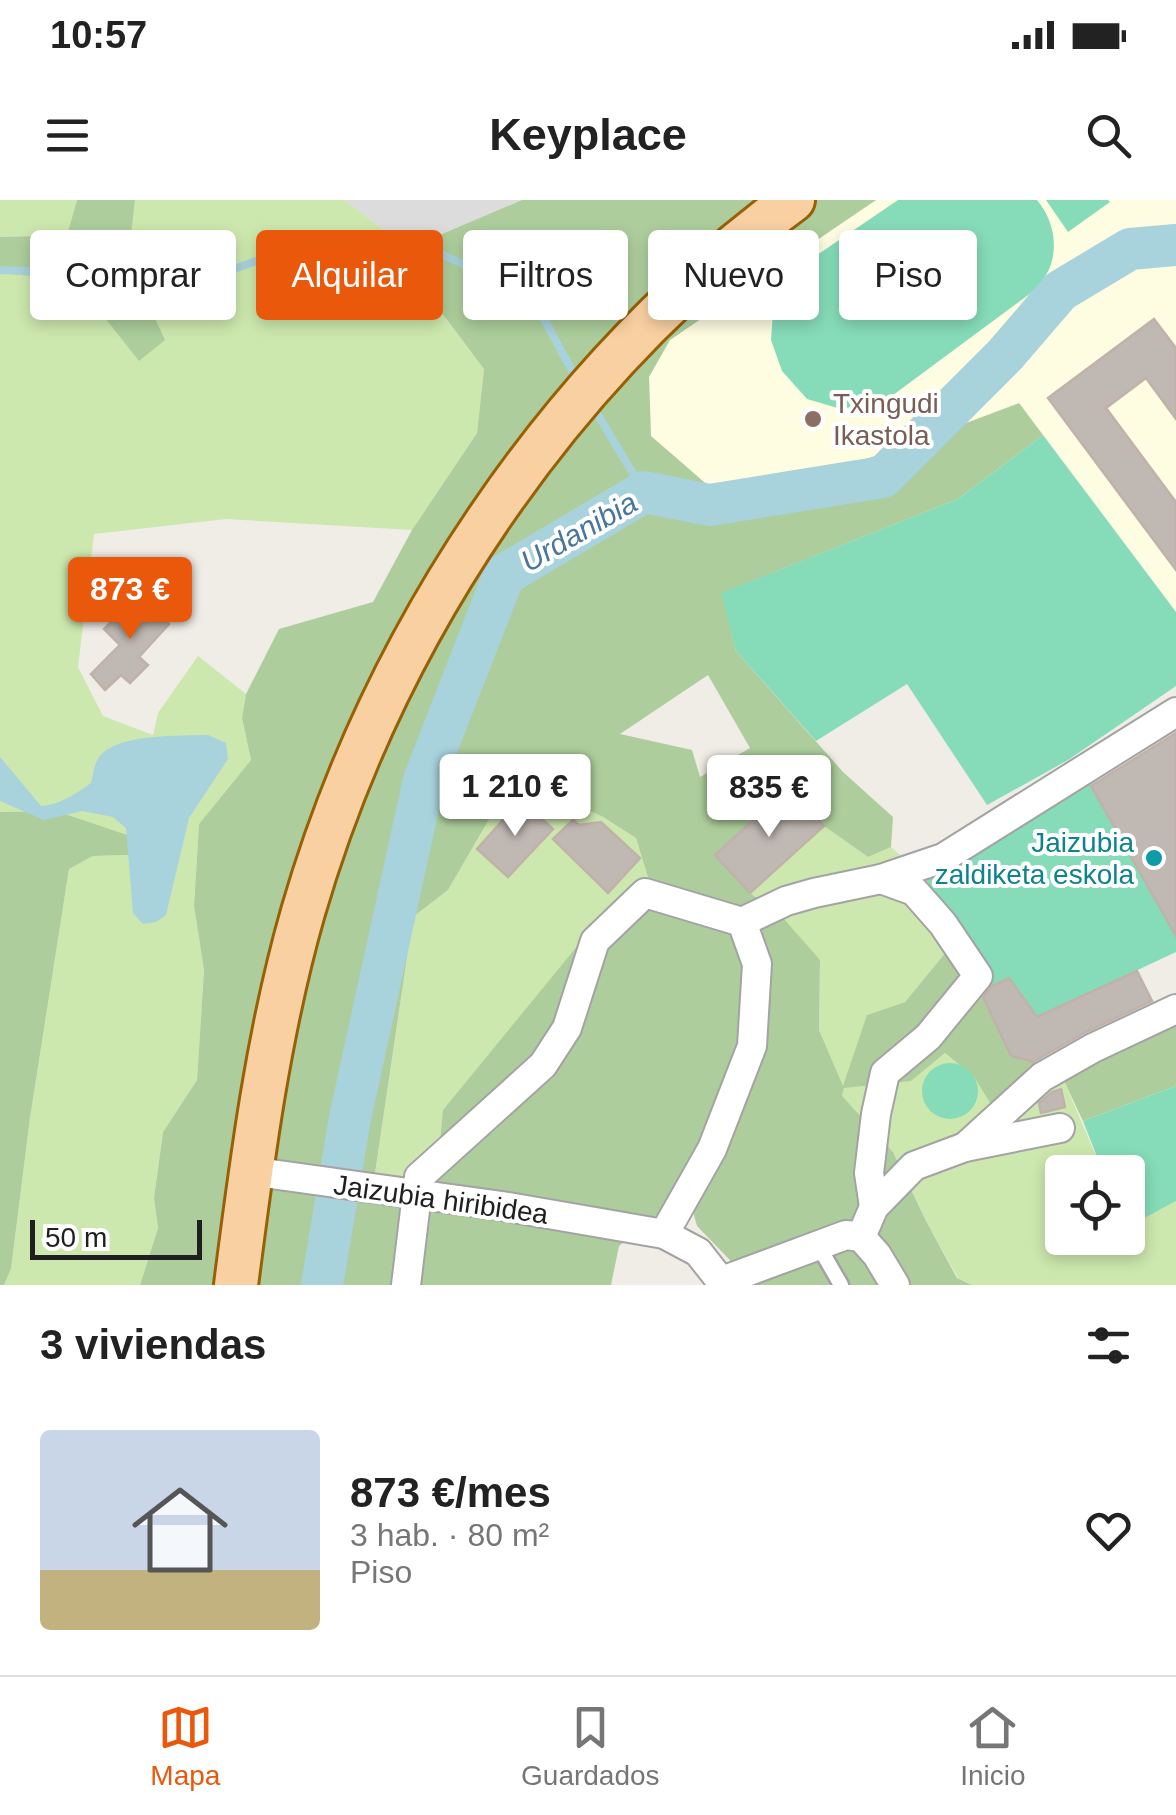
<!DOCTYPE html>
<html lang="es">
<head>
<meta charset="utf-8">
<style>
  body { margin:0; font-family:Arial,sans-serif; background:#f2f2f2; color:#222; height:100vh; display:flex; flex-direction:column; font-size:38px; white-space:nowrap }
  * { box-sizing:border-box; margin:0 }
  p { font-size:32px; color:#767676 }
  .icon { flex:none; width:55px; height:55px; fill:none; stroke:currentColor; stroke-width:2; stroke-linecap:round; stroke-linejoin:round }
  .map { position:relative; height:1085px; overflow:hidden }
  .details { display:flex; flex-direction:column; background:#fff; flex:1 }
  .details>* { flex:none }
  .hud { position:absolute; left:30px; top:30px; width:1118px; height:90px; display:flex; gap:20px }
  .controls { position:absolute; left:1045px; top:955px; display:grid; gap:20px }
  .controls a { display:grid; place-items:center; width:100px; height:100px; border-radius:10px; background:#fff; box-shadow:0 5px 15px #0003; font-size:50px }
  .scale { position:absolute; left:30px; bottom:25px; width:172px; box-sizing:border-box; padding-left:10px; border:5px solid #1f1f1f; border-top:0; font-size:28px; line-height:35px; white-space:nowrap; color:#1f1f1f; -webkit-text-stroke:8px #fff; paint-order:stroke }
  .price { position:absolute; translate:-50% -85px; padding:0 22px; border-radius:10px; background:#fff; color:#222; font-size:32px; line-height:65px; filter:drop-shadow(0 2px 5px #0008) }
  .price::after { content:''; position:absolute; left:50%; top:60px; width:30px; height:22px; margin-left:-15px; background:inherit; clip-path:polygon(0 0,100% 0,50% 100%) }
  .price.on { background:#ea580c; color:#fff }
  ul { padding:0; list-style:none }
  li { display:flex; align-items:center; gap:30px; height:250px; padding:0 40px }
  li span { display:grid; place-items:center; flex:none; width:280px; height:200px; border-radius:10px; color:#555 }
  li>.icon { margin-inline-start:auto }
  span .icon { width:120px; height:120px; fill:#fffc; stroke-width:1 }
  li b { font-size:42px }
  h2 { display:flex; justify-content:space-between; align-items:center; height:120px; padding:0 40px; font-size:42px }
  .tag { padding:0 35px; border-radius:10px; background:#fff; box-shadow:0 5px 15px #0003; font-size:35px; line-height:90px }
  .tag.on { background:#ea580c; color:#fff }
  .status { display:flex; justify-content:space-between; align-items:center; height:70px; padding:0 50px; background:#fff; direction:ltr }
  .status svg { height:28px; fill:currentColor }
  header { display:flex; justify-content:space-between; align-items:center; height:130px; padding:0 40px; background:#fff; font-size:45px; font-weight:600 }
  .dock { display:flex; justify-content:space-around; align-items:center; height:140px; border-top:2px solid #e0e0e0; background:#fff; font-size:28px; color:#767676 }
  .dock a { display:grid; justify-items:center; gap:5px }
  .dock .on { color:#ea580c }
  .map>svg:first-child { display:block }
</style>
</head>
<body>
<div class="status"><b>10:57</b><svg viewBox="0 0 49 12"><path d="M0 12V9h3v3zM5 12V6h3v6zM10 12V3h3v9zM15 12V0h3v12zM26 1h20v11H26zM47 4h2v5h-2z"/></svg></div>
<header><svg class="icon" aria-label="menu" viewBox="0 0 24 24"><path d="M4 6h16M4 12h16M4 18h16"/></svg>Keyplace<svg class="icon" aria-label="search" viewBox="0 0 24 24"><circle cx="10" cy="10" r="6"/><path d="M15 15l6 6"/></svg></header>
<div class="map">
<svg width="1176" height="1085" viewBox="0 0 1176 1085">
  <rect width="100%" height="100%" fill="#f0ece6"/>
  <path fill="#dddcdc" d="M344,0H522L409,48Z"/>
  <path fill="#fefde1" d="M876,0H1176V412L1019,203L889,252L777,285L710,288L651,236L649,176L670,140Z"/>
  <g fill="#cde8ae">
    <path d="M0,0H77L67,35L0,37Z"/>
    <path d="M135,0H344L409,48L420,84L484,169L477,233L412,330L226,319L94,334L78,467L103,516L153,535L158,513L198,456L246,494L242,518L251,560L199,624L194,706L204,770L197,880L163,932L154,998L158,1028L140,1085H4L11,1069L30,918L69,669L93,656L127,655L56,611L0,612V73L75,79L164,140L127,61Z"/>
    <path d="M516,574L603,617L636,638L650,680L592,728L439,954L417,995L373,988L413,717L448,690Z"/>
    <path d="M824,626L868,657L891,647L925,677L955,741L905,802L867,815L911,881L945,853L974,877L992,906L1063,879L1103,972H1062V1038H1128V1027L1176,1001V1085H972L958,1078L925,1019L893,952L841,896L819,830L820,760L750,693Z"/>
  </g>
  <g fill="#adce9c" fill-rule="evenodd">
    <path d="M77,0H135L128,61L165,140L139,161L75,80L0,73V37L67,35Z"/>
    <path d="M522,0H876L670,140L649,177L651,236L711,288L777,285L889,252L1019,203L1043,235L958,299L722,393L736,451L843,572L893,617L891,647L868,657L824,626L788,588L715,655L750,693L784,719L820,760L819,830L843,886L867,815L905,802L955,741L1011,856L1028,862H1042L1176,799V886L1083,921L1063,879L992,906L974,877L945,853L911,881L844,888L842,896L893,952L925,1019L957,1078L972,1085H754L697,1026L687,990L619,1046L611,1085H140L158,1028L154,998L163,932L197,880L204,770L194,706L199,624L251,560L242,518L246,494L279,429L373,402L412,330L477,233L484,169L420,84L409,48ZM708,475L750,548L700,577L692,550L620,534ZM515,575L603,617L636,638L649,680L592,728L443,910L439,954L417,995L373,987L413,717L448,690Z"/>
    <path d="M56,611L130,636L128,655L93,656L69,669L30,918L11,1069L4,1085H0V612Z"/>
  </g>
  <g fill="#86dcb8">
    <path d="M898,0H1037C1052,18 1058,42 1051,64C1049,72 1042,80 1039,87L885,201L841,209L807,199L782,171L771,140L774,98L792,72Z"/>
    <path d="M1046,0H1108L1110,2L1068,32Z"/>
    <path d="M1043,235L1176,412V486L1068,560L987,605L907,484L816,541L736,451L721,393L958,299Z"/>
    <path d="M1088,581L1176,736V752L1037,817L1009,779L980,791L925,677Z"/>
    <circle cx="950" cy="891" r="28"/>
    <path d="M1176,886V1001L1128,1027V972H1103L1083,921Z"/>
  </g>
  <path fill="#a8d2dc" d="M208,535L226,543L228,559L189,618L166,715L156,722L143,724L133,713L126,628L113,617L82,611L44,620L0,601V557L41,606C59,605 76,594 91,583C93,577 94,565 98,559C113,533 180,536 208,535Z"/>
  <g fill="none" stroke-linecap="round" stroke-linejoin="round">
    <g stroke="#a8d2dc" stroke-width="8">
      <path d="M0,70L110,74"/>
      <path d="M135,75L223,73L264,58L306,60L352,48L408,66L441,54L531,95L576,178"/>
      <path d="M598,215L644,292"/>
    </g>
    <path stroke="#a8d2dc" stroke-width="42" d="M322,1085L350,918L424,580L504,375L644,292L710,305L883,277L1005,155L1060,91L1130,49L1176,45"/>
  </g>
  <g fill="#c0b8b2" stroke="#c1b2a9" stroke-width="2.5">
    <path d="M1154,119L1176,148V219L1146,178L1106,208L1176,302V370L1048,198Z"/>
    <path d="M139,394L169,424L139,457L148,465L130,483L121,475L105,490L91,474L120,445L104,429Z"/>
    <path d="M1176,533V736L1091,586Z"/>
    <path d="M788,588L824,626L750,693L715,655Z"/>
    <path d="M521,600L553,629L508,677L477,649Z"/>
    <path d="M573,620L579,625L601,622L640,658L608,693L553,639Z"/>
    <path d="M1137,771L1152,801L1086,832L1033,862L1011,856L983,797L992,786L1009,778L1037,817Z"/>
    <path d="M1061,889L1065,907L1041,913L1039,903L1052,892Z"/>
  </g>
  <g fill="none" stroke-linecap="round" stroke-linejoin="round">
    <defs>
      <path id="service" d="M818,1045L841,1085"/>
      <g id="minor">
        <path d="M965,947L1042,877L1093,848L1176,809"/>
        <path d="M250,971L502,1006L664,1034L698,1052L724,1085"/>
        <path d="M874,1007L869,973L876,914L885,873L928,837L978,776L943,724L914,691L881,679"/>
        <path d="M664,1034L712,949L752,846L757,764L742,722L786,701L814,693L881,679L943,658L1176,512"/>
        <path d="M861,1037L874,1007L914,966L965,947L1060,928"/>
        <path d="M722,1081L846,1035L861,1037L877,1055L895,1085"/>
        <path d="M406,1085L419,977L543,865L567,828L595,741L645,693L742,722"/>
      </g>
      <path id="primary" d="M236,1085C252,960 268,834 303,712C384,433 558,173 793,0"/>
    </defs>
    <use href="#service" stroke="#a3a3a3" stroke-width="19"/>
    <use href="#minor" stroke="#a3a3a3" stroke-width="32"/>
    <use href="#primary" stroke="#976004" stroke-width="48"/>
    <use href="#service" stroke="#fff" stroke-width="14"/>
    <use href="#minor" stroke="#fff" stroke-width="28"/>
    <use href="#primary" stroke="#f9d0a2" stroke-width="42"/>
  </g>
  <circle fill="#8d6e63" stroke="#fff" stroke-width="4" cx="813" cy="219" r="10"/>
  <circle fill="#0f9aa8" stroke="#fff" stroke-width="4" cx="1154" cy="658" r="10"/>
  <g text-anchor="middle" stroke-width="8" stroke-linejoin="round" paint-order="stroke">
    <g font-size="28" fill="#785e54" stroke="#fff" text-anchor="start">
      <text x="833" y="213">Txingudi<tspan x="833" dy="32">Ikastola</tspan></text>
    </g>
    <g font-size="28" fill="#0d838f" stroke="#fff" text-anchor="end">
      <text x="1134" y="652">Jaizubia<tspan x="1134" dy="32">zaldiketa eskola</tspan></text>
    </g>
    <g font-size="28" fill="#1f1f1f" stroke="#fff">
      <text transform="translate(441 999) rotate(8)" y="10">Jaizubia hiribidea</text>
    </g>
    <g font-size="30" font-style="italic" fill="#48769d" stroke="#fff">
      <text transform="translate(579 332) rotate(-30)" y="10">Urdanibia</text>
    </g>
  </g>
</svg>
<div class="controls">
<a><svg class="icon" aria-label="locate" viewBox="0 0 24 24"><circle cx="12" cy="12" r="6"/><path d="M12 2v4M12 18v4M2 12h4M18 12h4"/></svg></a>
</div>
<div class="scale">50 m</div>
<b class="price on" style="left:130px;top:442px">873 €</b>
<b class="price" style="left:515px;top:639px">1 210 €</b>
<b class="price" style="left:769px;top:640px">835 €</b>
<div class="hud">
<a class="tag">Comprar</a>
<a class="tag on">Alquilar</a>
<a class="tag">Filtros</a>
<a class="tag">Nuevo</a>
<a class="tag">Piso</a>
</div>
</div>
<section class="details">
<h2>3 viviendas<svg class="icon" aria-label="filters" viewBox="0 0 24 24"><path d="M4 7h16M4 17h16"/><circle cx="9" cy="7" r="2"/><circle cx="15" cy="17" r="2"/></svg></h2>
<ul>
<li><span style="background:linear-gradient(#c9d6e8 70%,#c2b280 0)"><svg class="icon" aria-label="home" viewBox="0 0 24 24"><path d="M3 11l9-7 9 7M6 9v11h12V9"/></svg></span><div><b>873 €/mes</b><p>3 hab. · 80 m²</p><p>Piso</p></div><svg class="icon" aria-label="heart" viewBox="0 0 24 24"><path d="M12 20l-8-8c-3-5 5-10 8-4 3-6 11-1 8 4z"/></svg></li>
</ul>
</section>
<nav class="dock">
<a class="on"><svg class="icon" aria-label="map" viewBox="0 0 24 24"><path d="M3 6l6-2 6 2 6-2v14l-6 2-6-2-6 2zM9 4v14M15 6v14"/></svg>Mapa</a>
<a><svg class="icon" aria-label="saved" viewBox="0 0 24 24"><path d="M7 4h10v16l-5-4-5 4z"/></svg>Guardados</a>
<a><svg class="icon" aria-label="home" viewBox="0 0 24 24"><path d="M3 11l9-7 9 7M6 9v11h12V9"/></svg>Inicio</a>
</nav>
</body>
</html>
